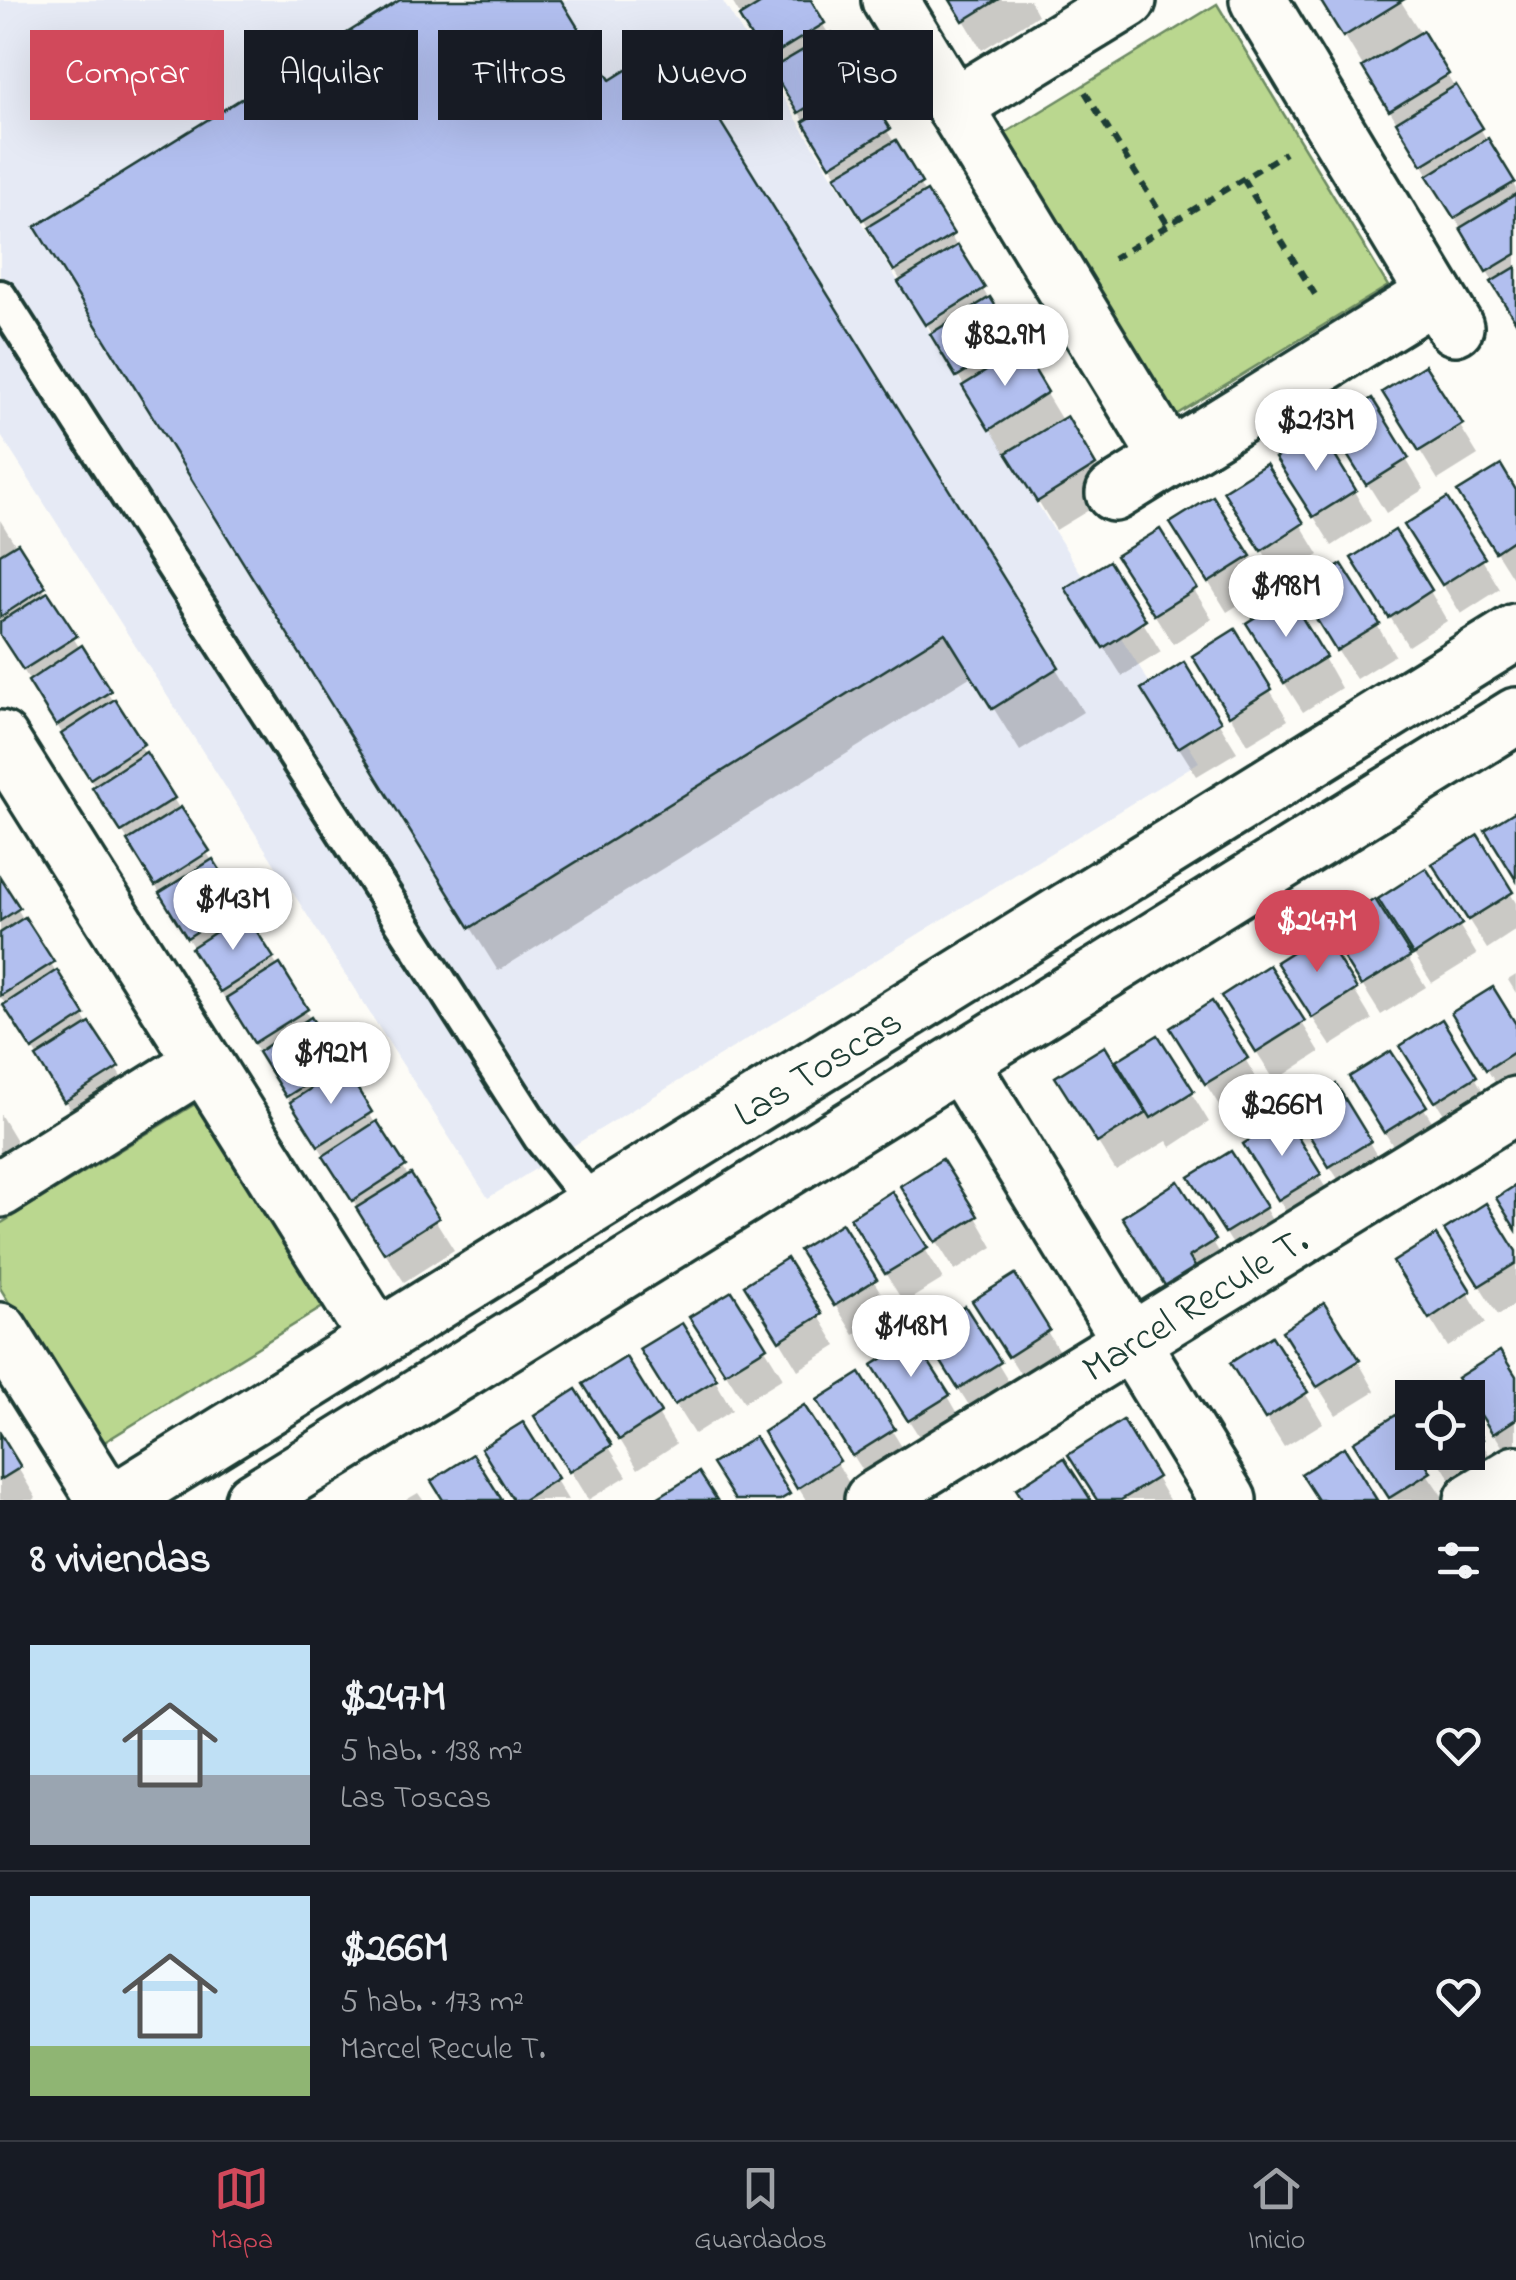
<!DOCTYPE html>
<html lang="es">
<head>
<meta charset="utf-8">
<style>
  body { margin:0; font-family:"Indie Flower",sans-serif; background:#242831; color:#f1f3f6; height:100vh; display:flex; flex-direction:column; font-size:38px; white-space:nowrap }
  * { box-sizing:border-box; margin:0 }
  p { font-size:32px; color:#9ea1a6 }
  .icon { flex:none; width:55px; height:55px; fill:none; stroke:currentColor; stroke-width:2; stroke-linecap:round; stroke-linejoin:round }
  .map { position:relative; height:1500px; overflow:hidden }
  .panel { display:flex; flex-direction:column; background:#171b24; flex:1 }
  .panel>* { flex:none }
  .guide { position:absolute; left:30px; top:30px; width:1000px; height:90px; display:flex; gap:20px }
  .fabs { position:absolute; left:1395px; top:1380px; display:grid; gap:20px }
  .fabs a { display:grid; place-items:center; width:90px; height:90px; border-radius:0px; background:#171b24; box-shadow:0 10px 40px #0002; font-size:50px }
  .price { position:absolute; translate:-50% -85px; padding:0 22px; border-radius:35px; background:#fff; color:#222; font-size:32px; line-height:65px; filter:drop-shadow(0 2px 5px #0008) }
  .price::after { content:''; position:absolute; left:50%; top:60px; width:30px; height:22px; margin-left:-15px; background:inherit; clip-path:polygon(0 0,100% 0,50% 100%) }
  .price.on { background:#d1495b; color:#fff }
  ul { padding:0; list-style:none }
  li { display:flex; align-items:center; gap:30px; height:250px; padding:0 30px }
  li+li { border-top:2px solid #363941 }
  li span { display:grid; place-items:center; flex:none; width:280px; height:200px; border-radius:0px; color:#555 }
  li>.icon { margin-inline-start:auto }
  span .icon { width:120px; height:120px; fill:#fffc; stroke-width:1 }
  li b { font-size:42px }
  h2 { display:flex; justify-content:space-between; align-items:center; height:120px; padding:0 30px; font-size:42px }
  .chip { padding:0 35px; border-radius:0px; background:#171b24; box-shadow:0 10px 40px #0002; font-size:35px; line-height:90px }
  .chip.on { background:#d1495b; color:#fff }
  .menu { display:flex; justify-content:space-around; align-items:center; height:140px; border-top:2px solid #363941; background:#171b24; font-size:28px; color:#9ea1a6 }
  .menu a { display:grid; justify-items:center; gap:5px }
  .menu .on { color:#d1495b }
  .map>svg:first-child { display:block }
</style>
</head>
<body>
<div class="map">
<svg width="1516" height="1500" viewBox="0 0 1516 1500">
  <rect width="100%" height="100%" fill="#fdfcf7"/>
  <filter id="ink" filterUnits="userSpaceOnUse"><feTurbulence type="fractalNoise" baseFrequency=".01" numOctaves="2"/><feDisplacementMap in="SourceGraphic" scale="20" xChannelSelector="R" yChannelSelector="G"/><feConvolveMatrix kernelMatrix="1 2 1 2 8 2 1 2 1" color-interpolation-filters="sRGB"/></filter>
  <g filter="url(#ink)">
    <path fill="#e6eaf5" d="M0,0H722L1199,762L488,1198L0,434Z"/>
    <g fill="#bad78f" stroke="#6c8a62" stroke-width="2.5">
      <path d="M1217,4L1388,286L1169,419L997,138Z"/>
      <path d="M200,1101L326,1305L98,1446L0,1288V1224Z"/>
    </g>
    <g fill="#0003">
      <path d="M405,0H558L610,83L670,45L1083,712L1020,751L973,675L498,971L63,272Z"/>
      <path d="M731,0H808L1063,422L1066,420L1112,496L1056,530L1011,456L1008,458Z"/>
      <path d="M952,0H1030L1038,15L982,50Z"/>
      <path d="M1323,0H1400L1481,130L1516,189V319Z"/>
      <path d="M1371,401L1424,489L1386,513L1350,456Z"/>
      <path d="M1403,423L1460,426L1478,455L1438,480Z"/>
      <path d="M1266,467L1319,555L1280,579L1244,521Z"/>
      <path d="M1296,488L1354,491L1371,521L1332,546Z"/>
      <path d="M1516,494V579L1514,580L1478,523Z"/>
      <path d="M1212,500L1266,587L1227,612L1191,554Z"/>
      <path d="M1447,502L1500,589L1461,614L1425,556Z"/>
      <path d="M0,520L454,1250L404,1282L212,978L0,632Z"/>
      <path d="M1159,533L1212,619L1173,644L1137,587Z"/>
      <path d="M1108,565L1161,652L1122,676L1086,619Z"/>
      <path d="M1372,588L1430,591L1447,621L1408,646Z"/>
      <path d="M1319,622L1377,625L1395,655L1356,679Z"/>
      <path d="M1266,654L1324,658L1341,688L1303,712Z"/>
      <path d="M1183,665L1237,752L1197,776L1161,719Z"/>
      <path d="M1212,687L1270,690L1288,720L1248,744Z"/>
      <path d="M1477,839L1516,903V930L1487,949L1453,895Z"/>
      <path d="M0,881L134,1098L83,1130L0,996Z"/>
      <path d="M1374,903L1426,987L1381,1015L1347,961Z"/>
      <path d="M1459,925L1477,955L1432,983L1398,929Z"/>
      <path d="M1321,936L1372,1020L1331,1046L1296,993Z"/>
      <path d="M1516,975V993L1508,980Z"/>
      <path d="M1302,1023L1320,1052L1275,1081L1241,1027Z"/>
      <path d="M1516,1029V1091L1505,1098L1471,1044Z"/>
      <path d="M1158,1038L1209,1122L1171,1147L1167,1141L1116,1171L1076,1108L1114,1065Z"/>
      <path d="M1390,1054L1442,1137L1403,1162L1369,1107Z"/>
      <path d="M1190,1059H1245L1263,1089L1224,1113Z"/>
      <path d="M1420,1076L1475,1077L1492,1107L1454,1130Z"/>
      <path d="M0,1114L30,1164L0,1183Z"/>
      <path d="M1314,1141L1369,1142L1386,1172L1348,1195Z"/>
      <path d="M1263,1175H1318L1336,1205L1297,1229Z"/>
      <path d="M1210,1208H1265L1282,1238L1244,1262Z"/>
      <path d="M921,1217H976L993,1247L955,1271Z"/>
      <path d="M841,1227L892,1311L854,1335L820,1281Z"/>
      <path d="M1435,1239L1486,1323L1448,1347L1414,1293Z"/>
      <path d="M1213,1242L1231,1271L1205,1288L1142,1248Z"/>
      <path d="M870,1249H925L943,1279L904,1303Z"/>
      <path d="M1516,1255V1304L1498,1315L1464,1261Z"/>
      <path d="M786,1262L837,1346L798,1370L765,1316Z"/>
      <path d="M1014,1277L1065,1361L1028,1386L993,1331Z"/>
      <path d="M731,1294L783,1378L744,1402L710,1348Z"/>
      <path d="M965,1310L1016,1394L977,1418L943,1364Z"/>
      <path d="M625,1360L676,1444L638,1469L604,1414Z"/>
      <path d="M1302,1361H1358L1375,1391L1336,1415Z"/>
      <path d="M859,1377L910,1460L872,1485L838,1431Z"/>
      <path d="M660,1380H715L732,1410L694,1434Z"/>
      <path d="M1516,1381V1460L1512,1462L1478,1408Z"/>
      <path d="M1447,1386L1454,1398H1429Z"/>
      <path d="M575,1393L627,1476L588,1500L555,1446Z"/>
      <path d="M1250,1393H1305L1323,1423L1284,1447Z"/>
      <path d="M893,1395L948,1396L965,1426L927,1449Z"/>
      <path d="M1395,1419L1412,1446V1452L1445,1500H1391L1374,1473Z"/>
      <path d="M1468,1419L1498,1470L1460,1494L1433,1452H1468Z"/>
      <path d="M522,1426L556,1480L568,1500H514Z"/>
      <path d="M0,1438L36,1498L33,1500H0Z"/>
      <path d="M783,1463H837L855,1493L843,1500H806Z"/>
      <path d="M1156,1478L1169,1500H1098Z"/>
      <path d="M418,1493L423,1500H406Z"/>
    </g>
    <g fill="#b2bfef" stroke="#1f3d34" stroke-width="2.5">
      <path d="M400,0H561L610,80L671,42L1059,667L992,709L945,633L470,928L35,227Z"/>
      <path d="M766,0H811L825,23L765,60L739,17Z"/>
      <path d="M950,0H997L963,21Z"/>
      <path d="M1320,0H1403L1343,37Z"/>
      <path d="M1423,31L1449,74L1389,111L1362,67Z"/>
      <path d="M832,33L858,76L798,113L771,69Z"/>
      <path d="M1456,85L1483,128L1422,165L1396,122Z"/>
      <path d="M863,86L890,129L830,166L803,122Z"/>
      <path d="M1488,138L1515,182L1454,218L1427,176Z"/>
      <path d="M896,140L922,183L862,220L835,176Z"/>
      <path d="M927,191L954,234L894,271L867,227Z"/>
      <path d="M1516,194V254L1486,272L1460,228Z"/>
      <path d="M958,245L985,288L925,325L898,282Z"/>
      <path d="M1516,267V322L1491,282Z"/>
      <path d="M990,297L1017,340L956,377L930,334Z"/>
      <path d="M1022,349L1048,392L989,430L962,386Z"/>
      <path d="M1425,365L1463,424L1419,451L1382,392Z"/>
      <path d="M1372,398L1409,458L1366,485L1329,426Z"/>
      <path d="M1067,416L1096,465L1037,502L1006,453Z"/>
      <path d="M1319,430L1356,490L1313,517L1275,458Z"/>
      <path d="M1266,464L1304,523L1261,551L1223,491Z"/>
      <path d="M1501,465L1516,490V538L1495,552L1457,492Z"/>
      <path d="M1213,496L1251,556L1208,583L1170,523Z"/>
      <path d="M1447,498L1485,558L1442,585L1404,525Z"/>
      <path d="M1160,529L1197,588L1154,615L1116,556Z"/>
      <path d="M1395,530L1432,590L1389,618L1351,558Z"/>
      <path d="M18,543L46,587L0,617V554Z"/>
      <path d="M1109,561L1146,620L1103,648L1065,588Z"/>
      <path d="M1342,564L1380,624L1336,651L1299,591Z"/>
      <path d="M48,592L77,636L23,670L0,635V622Z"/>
      <path d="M1289,596L1326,657L1284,683L1246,623Z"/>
      <path d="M1235,629L1272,689L1229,716L1192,656Z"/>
      <path d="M82,645L111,691L56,726L28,681Z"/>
      <path d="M1184,662L1221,721L1178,748L1141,689Z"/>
      <path d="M115,699L144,744L90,779L61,734Z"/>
      <path d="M146,752L175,798L121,832L92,787Z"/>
      <path d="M181,807L210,851L155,886L127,841Z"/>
      <path d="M1516,811V880L1485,830Z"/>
      <path d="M1478,835L1513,892L1468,920L1432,864Z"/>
      <path d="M213,859L241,903L187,938L159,893Z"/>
      <path d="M1426,868L1462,924L1413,955L1378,899Z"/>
      <path d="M0,877L20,908L0,921Z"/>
      <path d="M1375,899L1411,956L1361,986L1326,930Z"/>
      <path d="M245,913L274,958L220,992L191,948Z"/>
      <path d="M25,917L54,962L0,996V933Z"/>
      <path d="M1322,933L1357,989L1312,1018L1276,962Z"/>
      <path d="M280,964L308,1009L254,1043L226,998Z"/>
      <path d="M1269,965L1305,1021L1256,1052L1221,996Z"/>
      <path d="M57,970L85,1015L32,1050L3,1005Z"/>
      <path d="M1493,987L1516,1024V1051L1486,1070L1451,1013Z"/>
      <path d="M1212,1001L1248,1058L1205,1084L1170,1028Z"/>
      <path d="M311,1017L340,1063L286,1097L258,1052Z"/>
      <path d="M1442,1019L1477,1076L1435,1102L1400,1046Z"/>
      <path d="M90,1023L119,1067L64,1102L36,1057Z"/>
      <path d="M1158,1035L1194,1091L1151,1118L1116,1061Z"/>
      <path d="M1105,1046L1146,1113L1097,1143L1055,1077Z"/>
      <path d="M1391,1051L1427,1106L1384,1133L1349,1077Z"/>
      <path d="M344,1067L372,1112L318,1146L290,1102Z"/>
      <path d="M1336,1084L1371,1141L1329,1167L1294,1111Z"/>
      <path d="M1285,1117L1321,1174L1278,1200L1243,1144Z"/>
      <path d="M377,1121L406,1166L352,1201L323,1156Z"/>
      <path d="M1231,1151L1267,1207L1225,1233L1189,1177Z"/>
      <path d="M942,1159L978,1216L935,1242L900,1186Z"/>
      <path d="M411,1174L439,1218L384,1253L356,1208Z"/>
      <path d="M1178,1181L1216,1240L1189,1257L1201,1276L1171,1295L1122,1217Z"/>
      <path d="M1516,1185V1230L1496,1198Z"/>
      <path d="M892,1191L928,1248L885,1274L850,1218Z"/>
      <path d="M1486,1203L1516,1251V1263L1479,1286L1444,1230Z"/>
      <path d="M842,1223L877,1279L834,1306L799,1250Z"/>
      <path d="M1436,1235L1471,1291L1429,1319L1393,1262Z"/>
      <path d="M787,1258L822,1314L779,1341L744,1285Z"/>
      <path d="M1015,1274L1050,1330L1008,1357L972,1301Z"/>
      <path d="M732,1291L767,1347L725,1373L689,1317Z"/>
      <path d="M1324,1303L1360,1360L1317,1387L1282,1331Z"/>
      <path d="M965,1306L1001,1362L958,1389L923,1333Z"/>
      <path d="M682,1323L717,1379L674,1405L639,1349Z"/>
      <path d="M1272,1336L1308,1392L1265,1419L1230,1363Z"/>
      <path d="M914,1339L950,1395L908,1421L872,1365Z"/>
      <path d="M1500,1351L1516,1376V1419L1493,1434L1457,1378Z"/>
      <path d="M626,1357L661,1413L619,1440L583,1384Z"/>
      <path d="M860,1373L895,1429L852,1456L817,1400Z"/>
      <path d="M576,1389L612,1445L569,1472L534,1416Z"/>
      <path d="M804,1405L840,1461L797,1489L763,1432Z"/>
      <path d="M1468,1414L1483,1439L1468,1449Z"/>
      <path d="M1396,1415L1412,1441V1452H1419L1431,1472L1389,1498L1353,1442Z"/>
      <path d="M1123,1420L1158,1477L1121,1500H1097L1068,1455Z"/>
      <path d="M523,1422L558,1478L523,1500H513L481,1448Z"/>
      <path d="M0,1433L21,1467L0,1480Z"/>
      <path d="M755,1437L790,1494L780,1500H735L712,1464Z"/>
      <path d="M1344,1447L1377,1500H1318L1301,1474Z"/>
      <path d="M473,1454L502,1500H443L431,1481Z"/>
      <path d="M1064,1458L1091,1500H1023L1016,1489Z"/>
      <path d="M699,1472L717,1500H658L657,1498Z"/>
    </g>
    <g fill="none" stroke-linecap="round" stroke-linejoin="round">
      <defs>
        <path id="service" d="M0,297L540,1137L593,1204"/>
        <g id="minor">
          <path d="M890,0L1169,459"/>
          <path d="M1258,0L1455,327"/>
          <path d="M954,106L1128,0"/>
          <path d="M1114,493L1435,294"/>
          <path d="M0,739L377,1338"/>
          <path d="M960,1062L1228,1500"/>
          <path d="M0,1189L202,1063"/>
          <path d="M0,1331L106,1500"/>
          <path d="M873,1500L1516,1105"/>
          <path d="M1473,1500L1516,1474"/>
        </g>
        <g id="tertiary">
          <path d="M118,1500L1516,632"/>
          <path d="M253,1500L1516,716"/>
        </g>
      </defs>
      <use href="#service" stroke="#1f3d34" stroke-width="40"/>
      <use href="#minor" stroke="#1f3d34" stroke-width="62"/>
      <use href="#tertiary" stroke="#1f3d34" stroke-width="62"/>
      <g stroke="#1f3d34" stroke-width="6" stroke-dasharray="10 8" stroke-linecap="butt">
        <path d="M1085,92L1168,225"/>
        <path d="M1243,179L1319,301"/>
        <path d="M1113,259L1285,153"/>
      </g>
      <use href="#service" stroke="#fdfcf7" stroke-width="32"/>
      <use href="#minor" stroke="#fdfcf7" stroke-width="55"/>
      <use href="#tertiary" stroke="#fdfcf7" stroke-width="55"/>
    </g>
  </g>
  <g text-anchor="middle" stroke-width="10" stroke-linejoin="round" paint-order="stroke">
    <g font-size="40" fill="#1f3d34" stroke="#fdfcf7">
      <text transform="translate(817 1066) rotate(-32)" y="14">Las Toscas</text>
      <text transform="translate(1194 1303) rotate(-32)" y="14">Marcel Recule T.</text>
    </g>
  </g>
</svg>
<div class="fabs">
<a><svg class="icon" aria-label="locate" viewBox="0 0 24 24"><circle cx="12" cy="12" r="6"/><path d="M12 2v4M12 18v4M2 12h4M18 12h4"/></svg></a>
</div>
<b class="price" style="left:1005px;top:389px">$82.9M</b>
<b class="price" style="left:1316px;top:474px">$213M</b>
<b class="price" style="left:1286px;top:640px">$198M</b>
<b class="price" style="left:233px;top:953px">$143M</b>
<b class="price on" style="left:1317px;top:975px">$247M</b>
<b class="price" style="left:331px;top:1107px">$192M</b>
<b class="price" style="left:1282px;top:1159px">$266M</b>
<b class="price" style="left:911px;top:1380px">$148M</b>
<div class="guide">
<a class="chip on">Comprar</a>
<a class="chip">Alquilar</a>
<a class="chip">Filtros</a>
<a class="chip">Nuevo</a>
<a class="chip">Piso</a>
</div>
</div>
<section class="panel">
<h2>8 viviendas<svg class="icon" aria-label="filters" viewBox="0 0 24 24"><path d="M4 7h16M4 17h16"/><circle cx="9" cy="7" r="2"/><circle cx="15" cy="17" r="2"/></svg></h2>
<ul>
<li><span style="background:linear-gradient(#bfe0f5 65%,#9aa5b1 0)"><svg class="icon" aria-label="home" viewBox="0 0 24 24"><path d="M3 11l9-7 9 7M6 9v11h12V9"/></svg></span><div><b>$247M</b><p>5 hab. · 138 m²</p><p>Las Toscas</p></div><svg class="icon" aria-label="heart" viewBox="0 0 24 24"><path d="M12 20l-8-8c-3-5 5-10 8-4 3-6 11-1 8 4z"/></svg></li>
<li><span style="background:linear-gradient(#bfe0f5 75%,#8fb573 0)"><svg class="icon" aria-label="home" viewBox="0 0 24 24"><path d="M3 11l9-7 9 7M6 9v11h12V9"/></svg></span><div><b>$266M</b><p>5 hab. · 173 m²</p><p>Marcel Recule T.</p></div><svg class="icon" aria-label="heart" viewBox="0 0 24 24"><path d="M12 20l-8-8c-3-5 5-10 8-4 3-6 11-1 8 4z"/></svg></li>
</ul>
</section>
<nav class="menu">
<a class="on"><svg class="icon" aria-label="map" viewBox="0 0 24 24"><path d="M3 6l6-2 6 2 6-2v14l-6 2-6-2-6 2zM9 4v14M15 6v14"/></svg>Mapa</a>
<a><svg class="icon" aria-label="saved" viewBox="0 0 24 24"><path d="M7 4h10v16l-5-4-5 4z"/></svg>Guardados</a>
<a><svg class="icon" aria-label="home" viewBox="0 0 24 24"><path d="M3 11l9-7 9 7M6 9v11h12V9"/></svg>Inicio</a>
</nav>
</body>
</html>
